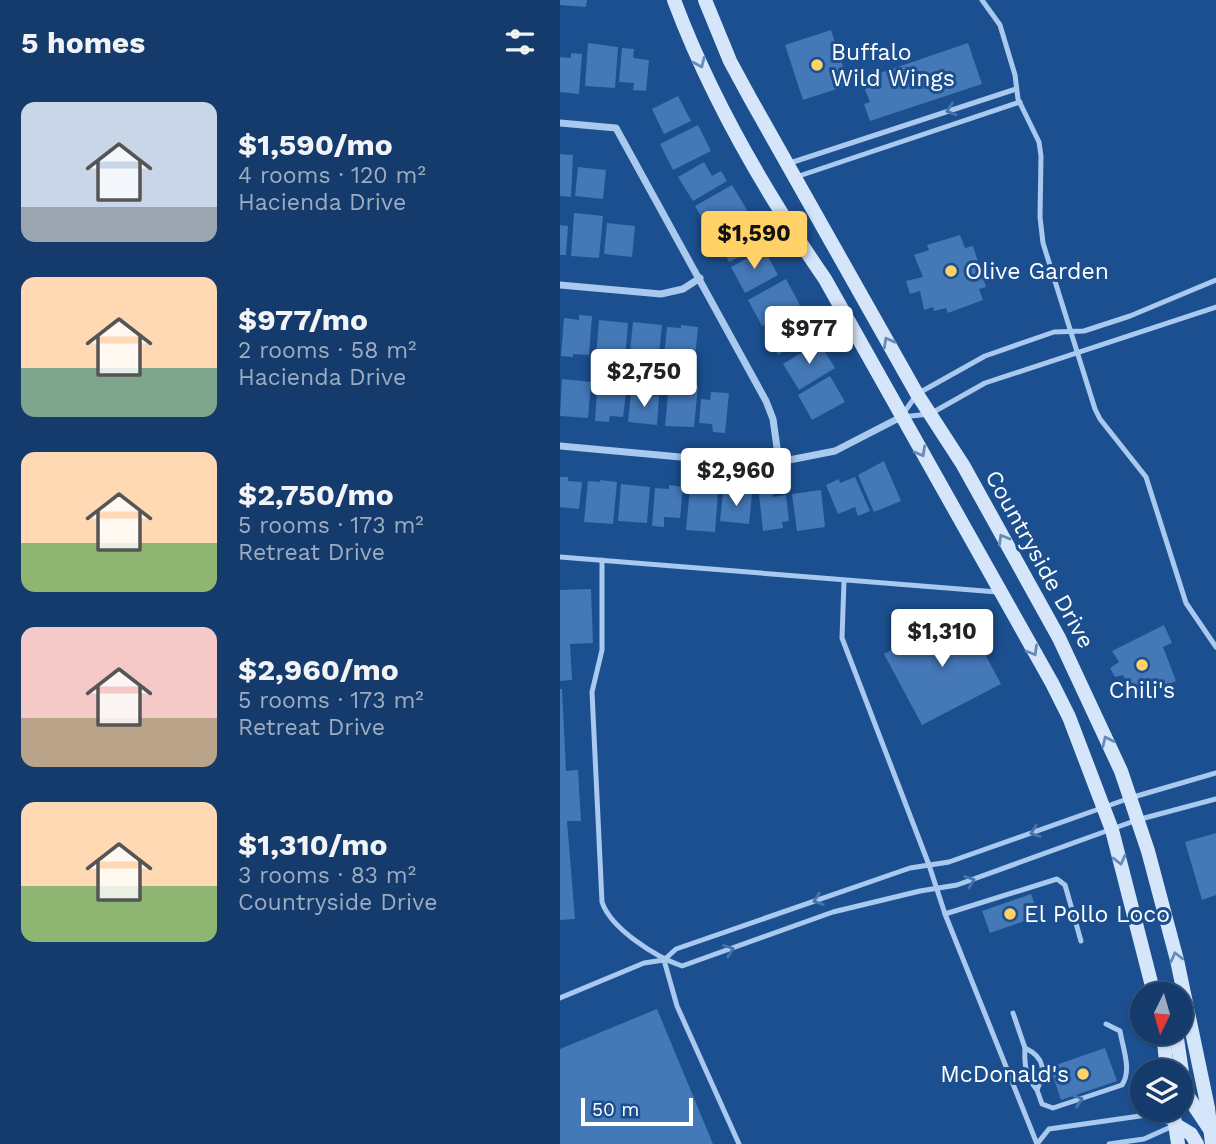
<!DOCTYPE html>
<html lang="en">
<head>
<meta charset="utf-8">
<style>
  body { margin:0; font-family:"Work Sans",sans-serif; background:#214673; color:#f1f3f6; height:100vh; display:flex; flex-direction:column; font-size:26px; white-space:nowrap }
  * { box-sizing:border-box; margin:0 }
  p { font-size:23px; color:#9dadc1 }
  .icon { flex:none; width:38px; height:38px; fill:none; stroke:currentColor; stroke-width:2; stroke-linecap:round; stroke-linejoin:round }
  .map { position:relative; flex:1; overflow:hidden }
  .details { display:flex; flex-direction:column; background:#143b6b; width:560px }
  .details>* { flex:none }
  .needle { width:46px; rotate:185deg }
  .controls { position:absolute; left:570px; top:982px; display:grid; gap:14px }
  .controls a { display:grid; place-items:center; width:63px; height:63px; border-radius:50%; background:#143b6b; box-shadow:0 2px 5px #0004,0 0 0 2px #33557e; font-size:35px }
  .scale { position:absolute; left:21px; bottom:18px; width:112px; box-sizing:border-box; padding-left:7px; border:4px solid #fff; border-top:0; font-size:19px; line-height:24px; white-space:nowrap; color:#fff; -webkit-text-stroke:5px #1b4f8f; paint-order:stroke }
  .price { position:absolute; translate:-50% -60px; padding:0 16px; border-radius:7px; background:#fff; color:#222; font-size:23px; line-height:46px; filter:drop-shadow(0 2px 4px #0008) }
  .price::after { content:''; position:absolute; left:50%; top:42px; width:21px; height:16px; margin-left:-10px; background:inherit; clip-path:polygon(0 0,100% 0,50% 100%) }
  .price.selected { background:#ffd166; color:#111 }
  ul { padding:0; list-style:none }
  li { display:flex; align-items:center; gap:21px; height:175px; padding:0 21px }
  li span { display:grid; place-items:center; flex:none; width:196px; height:140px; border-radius:14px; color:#555 }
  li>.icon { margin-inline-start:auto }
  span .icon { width:84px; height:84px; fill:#fffc; stroke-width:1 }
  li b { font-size:30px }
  h2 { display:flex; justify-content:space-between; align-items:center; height:84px; padding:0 21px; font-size:30px }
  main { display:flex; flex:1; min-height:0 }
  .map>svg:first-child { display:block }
</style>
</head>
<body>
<main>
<section class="details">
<h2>5 homes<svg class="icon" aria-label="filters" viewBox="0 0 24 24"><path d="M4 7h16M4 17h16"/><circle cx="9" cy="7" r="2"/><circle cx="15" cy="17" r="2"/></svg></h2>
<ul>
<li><span style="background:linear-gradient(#c9d6e8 75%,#9aa5b1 0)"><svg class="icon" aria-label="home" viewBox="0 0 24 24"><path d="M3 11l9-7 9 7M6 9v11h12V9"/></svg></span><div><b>$1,590/mo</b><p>4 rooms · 120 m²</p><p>Hacienda Drive</p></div></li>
<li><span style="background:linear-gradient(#ffd9b3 65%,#7fa58c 0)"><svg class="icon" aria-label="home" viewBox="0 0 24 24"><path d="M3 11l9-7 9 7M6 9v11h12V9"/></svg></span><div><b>$977/mo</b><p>2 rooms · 58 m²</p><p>Hacienda Drive</p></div></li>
<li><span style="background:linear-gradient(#ffd9b3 65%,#8fb573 0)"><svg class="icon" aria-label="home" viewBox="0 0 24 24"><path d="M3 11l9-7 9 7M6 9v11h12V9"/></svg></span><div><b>$2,750/mo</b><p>5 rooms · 173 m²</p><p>Retreat Drive</p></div></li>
<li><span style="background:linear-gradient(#f6c9c9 65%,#b9a48a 0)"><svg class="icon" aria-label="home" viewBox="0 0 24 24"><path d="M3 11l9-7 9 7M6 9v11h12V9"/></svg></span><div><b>$2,960/mo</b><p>5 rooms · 173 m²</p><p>Retreat Drive</p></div></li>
<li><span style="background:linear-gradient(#ffd9b3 60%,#8fb573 0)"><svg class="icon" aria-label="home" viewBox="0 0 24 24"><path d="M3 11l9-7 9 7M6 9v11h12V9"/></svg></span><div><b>$1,310/mo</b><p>3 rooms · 83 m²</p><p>Countryside Drive</p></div></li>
</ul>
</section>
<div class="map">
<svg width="656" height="1144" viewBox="0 0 656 1144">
  <rect width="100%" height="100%" fill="#1b4f8f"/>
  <g fill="#4478b7">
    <path d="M0,0H27L26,7L0,5Z"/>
    <path d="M271,30L289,85L243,100L225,45Z"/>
    <path d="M28,43L58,47L55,88L25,86Z"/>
    <path d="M408,43L422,84L310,121L304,104L310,102L300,77L316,71L317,74Z"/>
    <path d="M62,48L74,49L73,58L89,60L86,91L73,90L74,83L59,82Z"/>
    <path d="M11,53L22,54L19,94L0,92V57L11,58Z"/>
    <path d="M118,96L131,121L104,134L92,109Z"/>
    <path d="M138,125L151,151L113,170L100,144Z"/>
    <path d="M0,154L13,155L11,197L0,196Z"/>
    <path d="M144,162L152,176L161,171L167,181L133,201L118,177Z"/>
    <path d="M18,167L46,170L43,199L15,196Z"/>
    <path d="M172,185L187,210L150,232L135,206Z"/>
    <path d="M14,213L43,216L39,258L11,256Z"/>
    <path d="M47,223L75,226L72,257L44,254Z"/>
    <path d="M184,223L197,248L169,262L163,250L159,252L153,239Z"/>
    <path d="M0,225L8,226L6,255H0Z"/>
    <path d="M400,235L405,248L413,246L426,287L419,289L423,300L388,313L386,308L374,311L373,307L364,310L360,291L350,294L346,281L363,277L354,255L369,250L367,245Z"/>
    <path d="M204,249L218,275L185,293L171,267Z"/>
    <path d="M226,279L240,305L202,326L188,300Z"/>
    <path d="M238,310L253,335L218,355L211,343L215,341L207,328Z"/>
    <path d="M19,315L32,316L29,355L13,354V357L1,356L4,318L19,320Z"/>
    <path d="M39,320L68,323L65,360L36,357Z"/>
    <path d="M73,322L102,325L99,354L70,352Z"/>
    <path d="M121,325L138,327L134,370L123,369V364L115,363V368L103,367L107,327L121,328Z"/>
    <path d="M259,342L275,368L239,390L223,364Z"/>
    <path d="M270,376L285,402L252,420L238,395Z"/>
    <path d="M2,379L31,382L28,418L0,416Z"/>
    <path d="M116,383L138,386L134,427L105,426L109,384Z"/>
    <path d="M37,390L66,393L63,417L50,416L49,422L35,421Z"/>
    <path d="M151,392L169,393L165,433L153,432L152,424L139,423L141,399L150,400Z"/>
    <path d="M71,393L99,396L97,425L68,422Z"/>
    <path d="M324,461L341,501L314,512L298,475Z"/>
    <path d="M0,477H8V481L22,482L19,509L0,507Z"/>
    <path d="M295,477L310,511L298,516L295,507L278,514L266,485L279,479L280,483Z"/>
    <path d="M40,480L57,482L53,524L24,522L28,481L40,482Z"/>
    <path d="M61,484L90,487L87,523L58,521Z"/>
    <path d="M109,485L123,487L120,518L104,517V527L92,526L95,488L109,489Z"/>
    <path d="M130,488L158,493L155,532L126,530Z"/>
    <path d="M261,490L265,527L237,531L232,494Z"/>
    <path d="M163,492L192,494L189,524L160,521Z"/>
    <path d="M212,492L213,497L226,495L229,521L222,522L223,528L203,531L199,494Z"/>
    <path d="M31,589L33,643L10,644L12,680L0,681V590Z"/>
    <path d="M403,613L441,684L362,725L324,654Z"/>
    <path d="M604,625L612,643L603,647L616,681L574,700L563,675L555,677L550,668L559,662L552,651Z"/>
    <path d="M0,689H2L6,771L18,770L21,821H7L15,919L0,920Z"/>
    <path d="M656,833V895L642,900L625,842Z"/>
    <path d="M471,894L479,916L430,933L422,911Z"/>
    <path d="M97,1009L153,1144H0V1049Z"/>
    <path d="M545,1048L557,1081L501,1100L490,1067Z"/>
  </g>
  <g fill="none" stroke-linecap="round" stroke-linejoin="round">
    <g stroke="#a9c9ee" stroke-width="5">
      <path d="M422,0L440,25L455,75L458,99L479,142L481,156L480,217L483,243L535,409L540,419L586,477L626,603L656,647"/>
      <path d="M230,163L456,89"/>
      <path d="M236,177L460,102"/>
      <path d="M656,280L570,316L524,331L494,332L425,356L357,394L341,417L370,414L425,383L656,307"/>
      <path d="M0,557L437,592"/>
      <path d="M42,560V650L32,692L42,902C51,929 96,957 122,966L273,912L360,891L397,885L577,820L656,799"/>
      <path d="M284,581L282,638L369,865L385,914L477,1144"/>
      <path d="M385,914L497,879L505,885L521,941"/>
      <path d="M104,960L117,1006L179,1144"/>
      <path d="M0,998L84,963L104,960L116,949L350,868L389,862L570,798L656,773"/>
      <path d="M453,1013L465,1048C486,1058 485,1071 477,1090L482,1104L493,1108L562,1085C572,1070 563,1049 560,1031L546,1024"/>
      <path d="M465,1048C464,1066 466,1076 477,1090"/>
      <path d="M477,1144L489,1129L587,1115L613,1124"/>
      <path d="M549,1144L584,1139L613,1126"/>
    </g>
    <g stroke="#a9c9ee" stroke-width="7">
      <path d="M0,123L56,128L206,401L213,419L219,462"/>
      <path d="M0,285L101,294L123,289L140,278"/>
      <path d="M0,446L186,463L219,462L275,451L341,417"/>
    </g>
    <g stroke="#d6e6fa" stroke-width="14">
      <path d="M114,0C151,99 205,192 265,279L492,683L509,717L552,830L594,994"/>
      <path d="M145,0L170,61L190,98L357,394L403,465L499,638L561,771L588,851L617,960L648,1108L652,1144"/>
      <path d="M603,1032L607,1071"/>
      <path d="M616,1032L625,1092L649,1128"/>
      <path d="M613,1110L618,1144"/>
      <path d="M616,1125L631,1134L637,1144"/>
    </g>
  </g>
  <defs><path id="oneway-chevron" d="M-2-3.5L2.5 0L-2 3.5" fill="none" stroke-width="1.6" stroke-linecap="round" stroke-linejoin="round" transform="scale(1.75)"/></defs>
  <g stroke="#668bba">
    <use href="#oneway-chevron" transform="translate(140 63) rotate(66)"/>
    <use href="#oneway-chevron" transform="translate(328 342) rotate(-119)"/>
    <use href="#oneway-chevron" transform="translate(361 452) rotate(61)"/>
    <use href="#oneway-chevron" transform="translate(443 539) rotate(-120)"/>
    <use href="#oneway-chevron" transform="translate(473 651) rotate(60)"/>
    <use href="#oneway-chevron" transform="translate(547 741) rotate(-115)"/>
    <use href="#oneway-chevron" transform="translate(560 860) rotate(76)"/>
    <use href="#oneway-chevron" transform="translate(616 957) rotate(-104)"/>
  </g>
  <g stroke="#4674ac">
    <use href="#oneway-chevron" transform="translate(391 110) rotate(162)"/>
    <use href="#oneway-chevron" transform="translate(475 832) rotate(161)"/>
    <use href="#oneway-chevron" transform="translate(410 881) rotate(-20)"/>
    <use href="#oneway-chevron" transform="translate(258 900) rotate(161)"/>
    <use href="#oneway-chevron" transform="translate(169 950) rotate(-20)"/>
    <use href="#oneway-chevron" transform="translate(518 1100) rotate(-18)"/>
  </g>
  <g fill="#ffd166" stroke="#1b4f8f" stroke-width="2.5">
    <circle cx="257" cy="65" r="7"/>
    <circle cx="391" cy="271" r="7"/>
    <circle cx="582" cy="665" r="7"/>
    <circle cx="450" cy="914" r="7"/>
    <circle cx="523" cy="1074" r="7"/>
  </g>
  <g text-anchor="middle" stroke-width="6" stroke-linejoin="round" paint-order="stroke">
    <g font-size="23" fill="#fff" stroke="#1b4f8f" text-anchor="start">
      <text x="271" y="60">Buffalo<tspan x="271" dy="26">Wild Wings</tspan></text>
      <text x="405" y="279">Olive Garden</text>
      <text x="582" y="698" text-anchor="middle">Chili's</text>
      <text x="464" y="922">El Pollo Loco</text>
      <text x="509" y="1082" text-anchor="end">McDonald's</text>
    </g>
    <g font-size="23" fill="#fff" stroke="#1b4f8f">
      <text transform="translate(480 559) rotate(61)" y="8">Countryside Drive</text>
    </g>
  </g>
</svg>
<div class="controls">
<a><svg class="needle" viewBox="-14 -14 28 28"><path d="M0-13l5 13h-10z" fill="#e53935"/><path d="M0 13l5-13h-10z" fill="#9dadc1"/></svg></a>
<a><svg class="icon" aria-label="layers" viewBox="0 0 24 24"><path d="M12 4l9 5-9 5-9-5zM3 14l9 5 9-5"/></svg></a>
</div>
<div class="scale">50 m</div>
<b class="price selected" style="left:194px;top:271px">$1,590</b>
<b class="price" style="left:249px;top:366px">$977</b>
<b class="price" style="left:84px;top:409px">$2,750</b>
<b class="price" style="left:176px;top:508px">$2,960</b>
<b class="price" style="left:382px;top:669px">$1,310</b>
</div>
</main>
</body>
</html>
